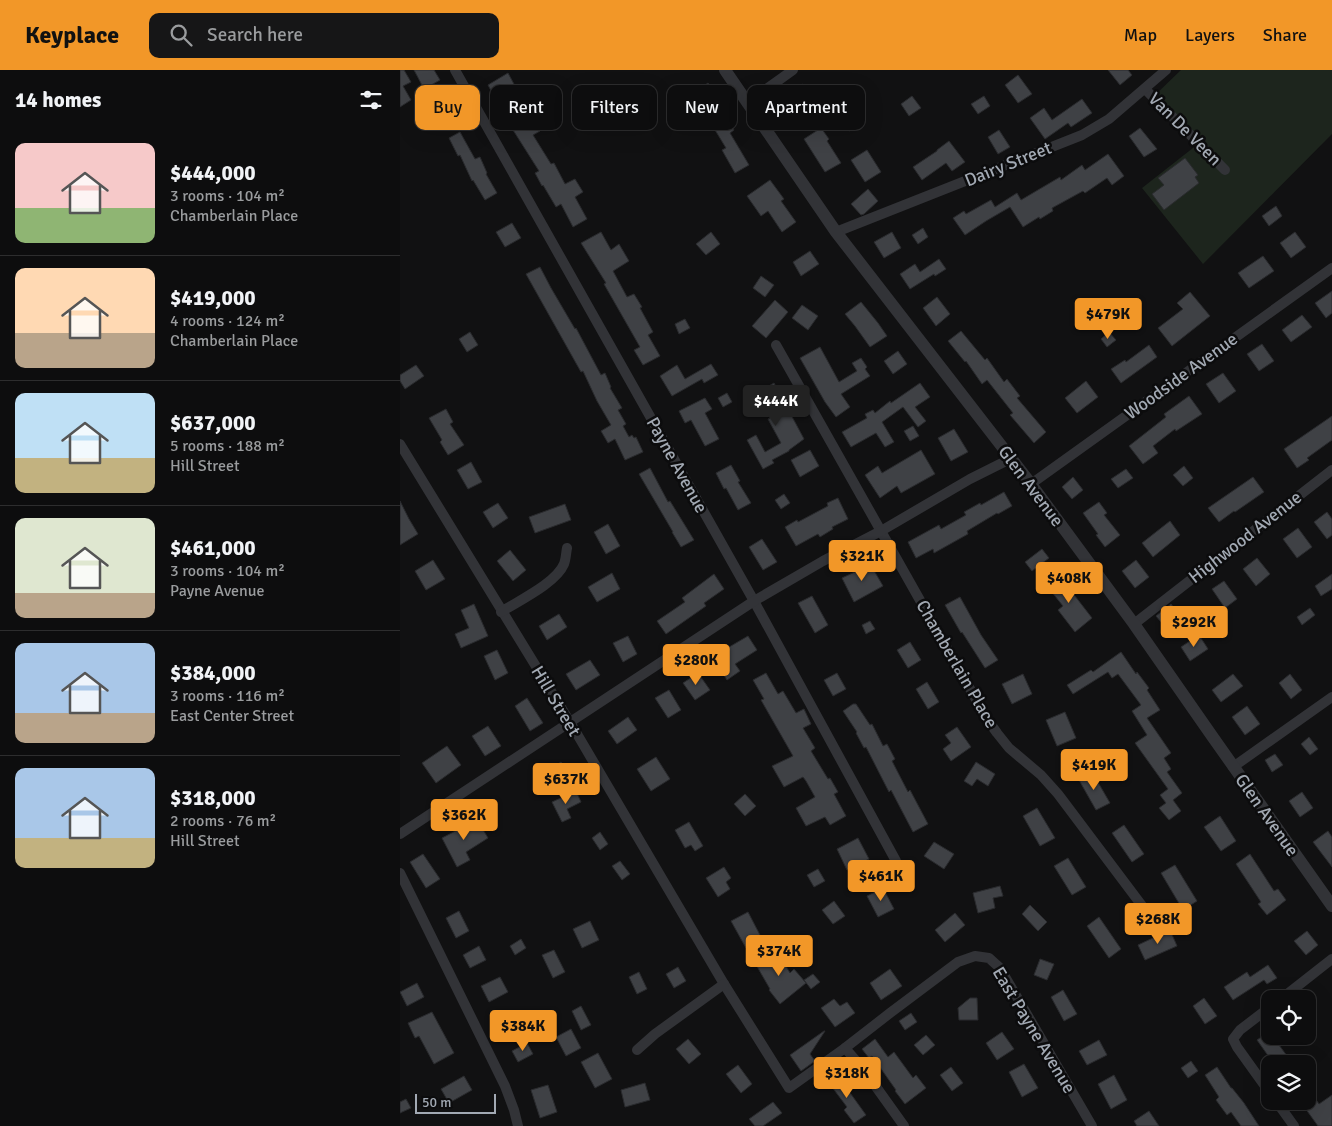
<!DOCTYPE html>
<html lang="en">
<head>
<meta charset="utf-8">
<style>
  body { margin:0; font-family:Signika,sans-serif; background:#161617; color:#f1f3f6; height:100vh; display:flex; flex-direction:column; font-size:19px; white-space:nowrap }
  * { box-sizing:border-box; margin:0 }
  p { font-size:16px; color:#9a9c9e }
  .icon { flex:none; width:28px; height:28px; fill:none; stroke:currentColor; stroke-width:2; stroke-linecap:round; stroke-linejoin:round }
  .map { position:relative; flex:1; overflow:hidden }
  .side { display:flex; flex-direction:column; background:#0d0d0e; width:400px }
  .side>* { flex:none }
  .hud { position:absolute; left:15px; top:15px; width:475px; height:45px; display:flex; gap:10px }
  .fabs { position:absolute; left:861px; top:920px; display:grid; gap:10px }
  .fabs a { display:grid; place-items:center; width:55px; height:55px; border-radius:10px; background:#0d0d0e; box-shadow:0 5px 20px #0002,0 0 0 1px #2d2d2e; font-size:25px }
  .scale { position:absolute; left:15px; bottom:12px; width:81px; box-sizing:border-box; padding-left:5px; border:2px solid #a2a9b3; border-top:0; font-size:14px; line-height:18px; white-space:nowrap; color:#a2a9b3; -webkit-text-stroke:4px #0c0c0d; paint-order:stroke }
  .price { position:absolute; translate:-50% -42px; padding:0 11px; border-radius:5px; background:#f29728; color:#111; font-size:16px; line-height:32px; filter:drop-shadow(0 1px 2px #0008) }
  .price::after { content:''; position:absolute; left:50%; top:30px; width:15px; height:11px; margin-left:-8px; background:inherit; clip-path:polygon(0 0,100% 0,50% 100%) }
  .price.selected { background:#222; color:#fff }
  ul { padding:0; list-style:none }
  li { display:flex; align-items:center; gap:15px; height:125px; padding:0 15px }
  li+li { border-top:1px solid #2d2d2e }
  li span { display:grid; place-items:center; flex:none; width:140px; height:100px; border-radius:10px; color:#555 }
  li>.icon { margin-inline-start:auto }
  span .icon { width:60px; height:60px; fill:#fffc; stroke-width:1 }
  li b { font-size:21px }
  h2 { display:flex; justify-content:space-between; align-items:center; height:60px; padding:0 15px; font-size:21px }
  .tag { padding:0 18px; border-radius:10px; background:#0d0d0e; box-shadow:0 5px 20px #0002,0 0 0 1px #2d2d2e; font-size:18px; line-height:45px }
  .tag.selected { background:#f29728; color:#111 }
  header { display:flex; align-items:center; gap:30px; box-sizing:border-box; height:70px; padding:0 25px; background:#f29728; color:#111 }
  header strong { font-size:24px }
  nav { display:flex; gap:28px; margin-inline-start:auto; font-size:18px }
  .search { width:350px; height:45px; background:#161617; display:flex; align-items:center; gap:12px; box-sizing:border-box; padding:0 18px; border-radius:10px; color:#9a9c9e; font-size:19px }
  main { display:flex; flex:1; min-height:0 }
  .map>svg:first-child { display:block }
</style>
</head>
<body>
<header>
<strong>Keyplace</strong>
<div class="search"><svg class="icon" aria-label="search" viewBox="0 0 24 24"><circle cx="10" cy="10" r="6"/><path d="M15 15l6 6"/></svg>Search here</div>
<nav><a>Map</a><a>Layers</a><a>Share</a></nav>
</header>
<main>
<section class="side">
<h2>14 homes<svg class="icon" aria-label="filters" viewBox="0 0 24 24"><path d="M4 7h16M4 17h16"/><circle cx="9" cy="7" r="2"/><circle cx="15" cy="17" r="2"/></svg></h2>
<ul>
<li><span style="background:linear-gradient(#f6c9c9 65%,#8fb573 0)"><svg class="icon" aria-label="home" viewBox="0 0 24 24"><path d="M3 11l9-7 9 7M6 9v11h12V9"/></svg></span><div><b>$444,000</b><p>3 rooms · 104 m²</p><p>Chamberlain Place</p></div></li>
<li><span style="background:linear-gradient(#ffd9b3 65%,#b9a48a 0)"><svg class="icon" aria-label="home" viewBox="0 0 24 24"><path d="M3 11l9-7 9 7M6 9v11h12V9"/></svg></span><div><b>$419,000</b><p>4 rooms · 124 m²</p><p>Chamberlain Place</p></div></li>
<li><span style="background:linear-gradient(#bfe0f5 65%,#c2b280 0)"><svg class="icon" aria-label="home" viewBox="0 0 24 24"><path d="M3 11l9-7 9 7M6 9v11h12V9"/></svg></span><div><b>$637,000</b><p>5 rooms · 188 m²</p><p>Hill Street</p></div></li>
<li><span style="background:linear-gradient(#dfe7d0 75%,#b9a48a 0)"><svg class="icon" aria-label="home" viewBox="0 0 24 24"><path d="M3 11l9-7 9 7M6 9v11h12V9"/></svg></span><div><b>$461,000</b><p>3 rooms · 104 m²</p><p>Payne Avenue</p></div></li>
<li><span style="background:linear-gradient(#a9c7e8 70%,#b9a48a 0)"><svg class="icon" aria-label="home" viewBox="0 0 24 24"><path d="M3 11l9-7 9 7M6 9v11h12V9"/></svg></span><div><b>$384,000</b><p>3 rooms · 116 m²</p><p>East Center Street</p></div></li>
<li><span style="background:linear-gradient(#a9c7e8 70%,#c2b280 0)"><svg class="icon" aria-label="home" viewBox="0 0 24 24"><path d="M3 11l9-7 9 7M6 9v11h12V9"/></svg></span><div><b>$318,000</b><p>2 rooms · 76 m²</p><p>Hill Street</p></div></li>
</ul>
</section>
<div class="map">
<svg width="932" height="1056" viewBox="0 0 932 1056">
  <rect width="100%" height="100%" fill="#111112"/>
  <path fill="#1d251d" d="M781,0H932V64L803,194L742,118L798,74L753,27Z"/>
  <g fill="#3f4145" stroke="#2a2b2e">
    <path d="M0,0H4L11,12L3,16L11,30L0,37Z"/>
    <path d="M14,0H34L40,10L24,19Z"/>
    <path d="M708,0H728L732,5L720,15Z"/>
    <path d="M108,3L115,16L94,26L88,15Z"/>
    <path d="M618,5L632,24L618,33L605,15Z"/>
    <path d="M308,13L318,28L307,36L297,21Z"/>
    <path d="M403,14L413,29L386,47L376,31Z"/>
    <path d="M512,26L521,38L509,46L501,34Z"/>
    <path d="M584,26L590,36L578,44L571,34Z"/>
    <path d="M45,29L52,44V47L41,53L33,35Z"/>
    <path d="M682,29L692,43L671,57L668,53L645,69L630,48L644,38L652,50Z"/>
    <path d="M116,30L129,51L132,48L140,61L133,65L151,94L154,93L165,114L175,109L183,122L175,127L187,149L173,157L161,134L156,137L143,115L142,116L135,103L139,101L113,60L115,59L102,38Z"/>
    <path d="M324,44L334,60L330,63L349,95L335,103L322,80L326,78L312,55V52Z"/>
    <path d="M453,46L458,55L449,61L444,52Z"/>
    <path d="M421,58L429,69L427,71L441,93L425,102L404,69Z"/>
    <path d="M740,58L757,79L744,87L729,66Z"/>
    <path d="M599,60L610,77L598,84L588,67Z"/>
    <path d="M60,62L75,89L80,87L87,103L86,104L97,123L85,130L73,110L72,111L60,85L58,86L49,68Z"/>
    <path d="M549,71L565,92L552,101L546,93L522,110L513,97L537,81V80Z"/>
    <path d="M467,80L481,102L465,112L451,90Z"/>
    <path d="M708,84L724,106L712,115L707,108L685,123L683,121L652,138L653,141L640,149L639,147L623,157L610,137L586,151L565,165L553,148L564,141L566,144L591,130L595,137L617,123L621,130L660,107L661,110L682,95L685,100Z"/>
    <path d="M785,88L798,105L795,107L799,113L764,140L752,124L764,115L758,108Z"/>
    <path d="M370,110L384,129L381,131L396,152L382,162L368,141L361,146L347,126Z"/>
    <path d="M468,119L478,131L464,144L461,145L451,134Z"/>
    <path d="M876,136L882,146L869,156L862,146Z"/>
    <path d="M112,153L121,168L105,177L96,162Z"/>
    <path d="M523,158L528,167L518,174L512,165Z"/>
    <path d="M201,162L211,180L219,174L229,191L213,201L227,227L234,224L242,237L240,238L253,262L248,265L260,286L243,295L234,280L240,277L204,214L206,213L181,173Z"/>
    <path d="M311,162L320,174L306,185L296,174Z"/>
    <path d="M492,162L501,178L484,188L474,172Z"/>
    <path d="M895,162L906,177L891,188L880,173Z"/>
    <path d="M410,181L419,194L401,206L393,192Z"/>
    <path d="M863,186L874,201L849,218L838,203Z"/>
    <path d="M539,189L546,199L535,206L534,204L510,219L500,204L515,194L520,202Z"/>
    <path d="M140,197L151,218L175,259L176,258L201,305L205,303L211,317L210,318L222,338L218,340L226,354L223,356L229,367L232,365L234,368L236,367L243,382L225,390L215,369L208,373L201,361L211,355L197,331L183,301L181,302L126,204Z"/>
    <path d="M361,206L374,215L365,227L353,218Z"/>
    <path d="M932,221V243L926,248L915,233Z"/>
    <path d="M790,222L810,246L772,276L758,258L783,239L777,233Z"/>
    <path d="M537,227L550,244L536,256L523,238Z"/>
    <path d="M375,230L388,242L366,268L352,256Z"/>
    <path d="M461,232L478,253L487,266L470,277L455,256L445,244Z"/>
    <path d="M402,235L418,246L408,260L392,248Z"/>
    <path d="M902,245L912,257L891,272L882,260Z"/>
    <path d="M285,249L290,258L279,264L275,254Z"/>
    <path d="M561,261L585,290L587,288L604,312L607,309L620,326L617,328L646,362L634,373L610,345L613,343L587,310L582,314L566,291L565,292L548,271Z"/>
    <path d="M70,262L78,275L67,282L59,269Z"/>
    <path d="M709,262L716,270L707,277L701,269Z"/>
    <path d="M862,274L874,291L859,301L847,284Z"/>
    <path d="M749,275L757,287L721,313L711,299L725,290L726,292Z"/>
    <path d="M420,277L439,312L457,301L452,293L461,288L467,297L465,299L470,306L441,324L450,337L436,347L425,332L400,288Z"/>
    <path d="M498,281L507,294L493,304L484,291Z"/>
    <path d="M311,294L318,305L304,313L302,309L272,326L260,306L277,295L285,309Z"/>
    <path d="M16,295L24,306L5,319L0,311V305Z"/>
    <path d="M823,303L836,321L819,333L806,314Z"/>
    <path d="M686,311L698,327L677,343L665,328Z"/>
    <path d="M374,313L404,369L389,380V381L372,390L374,393L363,399L347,370L356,365L365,382L381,373L368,349L370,348L355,324Z"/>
    <path d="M520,313L530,327L515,337L526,351L518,357L503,337L482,352L494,372L485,377L476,363L451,377L442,362L467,348L465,344L473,340L475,343L490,331L491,333Z"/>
    <path d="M327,323L332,332L323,337L318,328Z"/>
    <path d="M789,326L802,344L776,361L775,359L753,376L758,383L743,394L729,376L766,347L764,344Z"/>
    <path d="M305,328L312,339L305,343L319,369L305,376L291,350L285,353L279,341Z"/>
    <path d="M46,339L53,352L50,354L64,375L48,385L40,372L42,370L29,348Z"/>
    <path d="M932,346V370L907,388L909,390L897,398L884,379Z"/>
    <path d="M513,356L519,366L510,371L504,361Z"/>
    <path d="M554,359L568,382L551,391L538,368Z"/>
    <path d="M410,380L419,396L400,407L391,390Z"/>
    <path d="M521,380L535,404L501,423L497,416L480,428L465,405L478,396L482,403Z"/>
    <path d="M71,392L82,412L68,419L57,400Z"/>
    <path d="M331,395L340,411L338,412L351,433L338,440L326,418L324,419L316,403Z"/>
    <path d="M784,396L793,408L783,416L773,405Z"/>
    <path d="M250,398L268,432L270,431L294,470L281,477L272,462H273L239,404Z"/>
    <path d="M726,399L733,408L718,418L711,409Z"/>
    <path d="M673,407L683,420L672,429L662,417Z"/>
    <path d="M853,407L864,422L835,442L834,441L819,452L808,438Z"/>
    <path d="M604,422L612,436L598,444L597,443L567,461L568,464L534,483L533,479L516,488L508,472L539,455L541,459L566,445L564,442L580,433L581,435Z"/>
    <path d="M384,424L390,433L381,439L375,430Z"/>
    <path d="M438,428L448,449L432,457L433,459L420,467L418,464L396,476L385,457L397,450L398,452L428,436L427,433Z"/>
    <path d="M0,431L9,449L18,464L0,475Z"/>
    <path d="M699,432L707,443L704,445L720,465L705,477L696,465L698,464L683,443Z"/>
    <path d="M98,433L108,448L93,458L83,442Z"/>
    <path d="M165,434L171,450L135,463L129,447Z"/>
    <path d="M927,442L932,449V465L927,469L914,452Z"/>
    <path d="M770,451L780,465L753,487L742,473Z"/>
    <path d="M208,454L220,476L206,484L194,462Z"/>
    <path d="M898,458L912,477L897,488L883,469Z"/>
    <path d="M362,469L377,492L363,500L349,477Z"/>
    <path d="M642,479L649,488L632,501L625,492Z"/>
    <path d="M110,480L126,500L113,511L97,491Z"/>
    <path d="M857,488L870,504L856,516L843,499Z"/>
    <path d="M33,490L45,509L26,520L15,501Z"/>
    <path d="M736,490L749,507L735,518L722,501Z"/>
    <path d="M469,492L483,516L454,532L442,508L459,500L458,498Z"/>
    <path d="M212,503L220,519L197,532L188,517Z"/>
    <path d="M314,504L324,519L304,533L306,536L266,564L257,551L285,532L282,528Z"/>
    <path d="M932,504V519L921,526L915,516Z"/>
    <path d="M661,505L670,515L668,517L692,548L675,562L658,540L663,536L647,516Z"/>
    <path d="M824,511L837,529L825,538L812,519Z"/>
    <path d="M412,526L428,555L415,563L398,533Z"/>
    <path d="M560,527L581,565L598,590L585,598L562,562L561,563L545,535Z"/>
    <path d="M74,534L88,566L61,578L55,564L69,558L61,540Z"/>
    <path d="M771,534L785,552L770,563L756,546Z"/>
    <path d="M910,538L915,545L902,555L897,547Z"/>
    <path d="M159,544L167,557L147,570L139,556Z"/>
    <path d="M470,551L475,559L466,564L462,555Z"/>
    <path d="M799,565L808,579L790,591L781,577Z"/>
    <path d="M228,566L237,584L223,592L213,573Z"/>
    <path d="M348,566L357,580L335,594L340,601L327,610L312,587Z"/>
    <path d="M510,572L521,590L508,598L497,580Z"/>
    <path d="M97,580L108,603L95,610L84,586Z"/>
    <path d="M721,582L736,604L737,602L749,618L747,620L760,640L747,648L771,683L764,688L771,699L767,702L782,723L773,730L781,741L769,750L759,738L766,733L760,725L768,719L735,673L747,665L732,641L741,635L718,604L712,608L708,602L673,624L667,615L691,600L693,602Z"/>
    <path d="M190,590L200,605L176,620L166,604Z"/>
    <path d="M298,603L310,620L295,630L283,613Z"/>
    <path d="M366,603L378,624L383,621L396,643L404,639L411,654L403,658L415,678L411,681L428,709L430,708L438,722L434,724L446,746L430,755L425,747L406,756L396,738L415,727L406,711L403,707L384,717L372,696L393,686L361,630L364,629L353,610Z"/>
    <path d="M437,603L446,619L433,626L424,610Z"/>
    <path d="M623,604L632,624L612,634L602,614Z"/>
    <path d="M833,604L843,616L821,632L812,620Z"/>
    <path d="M890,604L902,620L891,629L879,613Z"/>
    <path d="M527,612L539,632L528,639L516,619Z"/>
    <path d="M269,620L281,640L268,648L255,628Z"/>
    <path d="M127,628L143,653L130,661L115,636Z"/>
    <path d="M453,634H456L470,655L472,654L483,676L487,674L495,689L492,691L508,722L510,720L528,754L513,762L491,720L489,722L466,677L464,678L456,663L457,662L443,641Z"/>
    <path d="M847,636L860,654L845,665L832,647Z"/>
    <path d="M665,642L676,668L657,676L646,650Z"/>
    <path d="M228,647L237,660L217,674L208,661Z"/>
    <path d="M88,656L101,676L85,686L72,666Z"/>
    <path d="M557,657L571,677L551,691L543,679L551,673L545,665Z"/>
    <path d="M909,667L918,679L910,685L901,674Z"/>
    <path d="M47,676L61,695L36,713L22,693Z"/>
    <path d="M875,684L883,695L872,702L865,690Z"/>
    <path d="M256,687L270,709L251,721L237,699Z"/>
    <path d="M161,692L170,705L144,722L136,709Z"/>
    <path d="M576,692L595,704L588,716L577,709L572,716L564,711Z"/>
    <path d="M692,702L710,733L696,740L679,710Z"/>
    <path d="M176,721L181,732L167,739L171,748L162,752L152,732Z"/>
    <path d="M902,722L913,738L900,747L889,731Z"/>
    <path d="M345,724L356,736L345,746L334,734Z"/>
    <path d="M637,738L655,768L640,776L623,746Z"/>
    <path d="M820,746L836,771L821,781L804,757Z"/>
    <path d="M76,748L88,768L66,782L70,790L57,797L42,768L65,756L64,755Z"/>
    <path d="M289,752L303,776L295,781L291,775L285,778L275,760Z"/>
    <path d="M724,755L744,784L732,792L712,763Z"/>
    <path d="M928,761L932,767V797L913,772Z"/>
    <path d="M200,762L208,774L200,780L192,768Z"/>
    <path d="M458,768L469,789L447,800L437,779Z"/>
    <path d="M534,772L554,784L544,799L524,786Z"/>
    <path d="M23,784L40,809L26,818L10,792Z"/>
    <path d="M850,784L874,821L878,819L886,830L867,845L858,834L861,832L836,794Z"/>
    <path d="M668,788L686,817L672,825L654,796Z"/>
    <path d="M220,791L230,804L222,810L212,796Z"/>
    <path d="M775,795L797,831L783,840L761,803Z"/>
    <path d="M324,797L331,808L326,812L330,819L318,827L306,808Z"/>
    <path d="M418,799L425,811L414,817L407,805Z"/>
    <path d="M600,816L603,826L593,828L595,838L578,843L573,823Z"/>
    <path d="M483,818L494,839L478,847L467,826Z"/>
    <path d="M434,831L445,846L433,854L422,840Z"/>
    <path d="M630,835L647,852L638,861L622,844Z"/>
    <path d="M59,841L69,861L56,868L46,848Z"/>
    <path d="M348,842L362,869L346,878L331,851Z"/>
    <path d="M555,843L565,855L545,872L535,860Z"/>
    <path d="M699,847L721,879L709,888L687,856Z"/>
    <path d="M190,851L199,870L182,878L173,859Z"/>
    <path d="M770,860L777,876L745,890L738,875Z"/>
    <path d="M907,861L918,875L906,885L894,871Z"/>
    <path d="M121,869L126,878L115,885L110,876Z"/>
    <path d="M79,876L86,890L70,898L63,885Z"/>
    <path d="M154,880L165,902L153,908L142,885Z"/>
    <path d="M377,881L390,903L394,899L406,913L380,934L369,920L370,919L355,893Z"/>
    <path d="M640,889L654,894L647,910L634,905Z"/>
    <path d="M868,895L877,908L867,914L864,910L833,930L824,917L847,902L850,907Z"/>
    <path d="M278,897L286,911L274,918L266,904Z"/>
    <path d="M490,899L502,916L481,930L470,913Z"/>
    <path d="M239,902L247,919L237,924L229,907Z"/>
    <path d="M413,904L420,912L411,919L404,910Z"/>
    <path d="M100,907L108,922L89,932L81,916Z"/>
    <path d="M17,913L24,927L7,936L0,922Z"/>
    <path d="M663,920L677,944L664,951L651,927Z"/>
    <path d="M570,928H577L578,950H559L558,938Z"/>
    <path d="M804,928L817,946L805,954L793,936Z"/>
    <path d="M434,929L440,936L447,932L455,943L435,957L421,938Z"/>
    <path d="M181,936L191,955L181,960L172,941Z"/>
    <path d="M117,941L123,954L103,963L96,950Z"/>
    <path d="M32,942L54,983L34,994L19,966L15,968L8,953Z"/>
    <path d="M511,943L517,952L505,960L499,951Z"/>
    <path d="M171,959L181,978L166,986L156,967Z"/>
    <path d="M424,961H425L410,984L415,991L401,1001L390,985Z"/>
    <path d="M870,961V966H876L880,974L879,975L893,994H874L857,970Z"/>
    <path d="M602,962L614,979L597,990L586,973Z"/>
    <path d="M526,965L535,975L523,985L514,975Z"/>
    <path d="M288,969L301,984L289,994L276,979Z"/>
    <path d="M475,969L488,987L494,982L513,1008L516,1005L526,1018L505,1034L495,1021L496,1020L472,986L469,988L462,979Z"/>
    <path d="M699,970L707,985L687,995L679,981Z"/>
    <path d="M127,973L133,984L118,992L112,981Z"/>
    <path d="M198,983L212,1009L195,1018L181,992Z"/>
    <path d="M791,991L798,1001L788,1008L781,998Z"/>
    <path d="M624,994L638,1018L622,1027L609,1002Z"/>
    <path d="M338,995L352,1014L341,1023L326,1004Z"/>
    <path d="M551,997L563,1013L552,1021L540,1005Z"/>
    <path d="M817,997L831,1018H832L844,1033L859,1056H841L831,1042L827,1045L816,1030L819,1027L805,1005Z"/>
    <path d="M441,1004L451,1017L448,1020L466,1045L454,1053L444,1040L447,1037L429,1013Z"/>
    <path d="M714,1005L727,1030L711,1039L698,1014Z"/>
    <path d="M64,1006L72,1020L49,1033L41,1019Z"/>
    <path d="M245,1013L250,1030L225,1037L221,1020Z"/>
    <path d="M148,1015L157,1042L140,1048L131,1020Z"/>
    <path d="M908,1018L919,1034L932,1025V1056H918L900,1031H908Z"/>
    <path d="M6,1029L11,1038L0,1043V1032Z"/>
    <path d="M373,1032L382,1043L363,1056H355L349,1049Z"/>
    <path d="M749,1041L759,1056H737L734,1051Z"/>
  </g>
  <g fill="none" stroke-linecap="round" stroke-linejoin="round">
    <g stroke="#323337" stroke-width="10">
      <path d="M55,0L354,531L496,791"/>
      <path d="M745,19L825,100"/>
      <path d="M347,33L393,0"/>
      <path d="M436,162L682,65L709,49L766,0"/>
      <path d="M376,275L587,649L597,663L609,678L641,705L658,724L743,837"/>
      <path d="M0,374L170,652L324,914L389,1018L445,978L490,943L558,892L575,886L589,888L600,898L692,1056"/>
      <path d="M631,414L932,198"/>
      <path d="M101,542C120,530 156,513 164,494C166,489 166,483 167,478"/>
      <path d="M734,554L932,400"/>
      <path d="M833,697L932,627"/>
      <path d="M0,764L354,531L423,491L481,461L570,409L610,389"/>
      <path d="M0,803L105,1016L114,1040L118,1056"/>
      <path d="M881,929L932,889"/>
      <path d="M870,937L840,960L833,969L837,977L870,1023"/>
      <path d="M445,978L464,1000L504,1056"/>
      <path d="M237,980L255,964L324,914"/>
      <path d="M876,1031L894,1056"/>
    </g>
    <path stroke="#323337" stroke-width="12" d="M325,0L436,162L631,414L734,554L812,666L932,836"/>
  </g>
  <g text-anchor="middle" stroke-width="5" stroke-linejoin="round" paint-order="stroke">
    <g font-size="18" fill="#a2a9b3" stroke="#0c0c0d">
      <text transform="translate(785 59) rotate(45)" y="6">Van De Veen</text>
      <text transform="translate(608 94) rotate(-22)" y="6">Dairy Street</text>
      <text transform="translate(781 306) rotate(-36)" y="6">Woodside Avenue</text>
      <text transform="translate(277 395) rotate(61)" y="6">Payne Avenue</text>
      <text transform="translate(631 416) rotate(53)" y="6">Glen Avenue</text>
      <text transform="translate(845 467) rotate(-38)" y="6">Highwood Avenue</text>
      <text transform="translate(557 594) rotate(60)" y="6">Chamberlain Place</text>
      <text transform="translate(156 631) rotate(59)" y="6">Hill Street</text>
      <text transform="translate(867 745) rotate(55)" y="6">Glen Avenue</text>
      <text transform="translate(634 960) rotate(59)" y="6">East Payne Avenue</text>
    </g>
  </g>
</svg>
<div class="fabs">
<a><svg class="icon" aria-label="locate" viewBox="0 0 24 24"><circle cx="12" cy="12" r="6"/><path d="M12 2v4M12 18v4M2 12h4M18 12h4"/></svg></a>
<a><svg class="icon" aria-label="layers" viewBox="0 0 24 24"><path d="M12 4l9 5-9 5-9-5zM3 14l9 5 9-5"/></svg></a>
</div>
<div class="scale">50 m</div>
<b class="price" style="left:708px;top:270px">$479K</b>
<b class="price selected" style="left:376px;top:357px">$444K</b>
<b class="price" style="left:462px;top:512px">$321K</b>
<b class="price" style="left:669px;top:534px">$408K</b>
<b class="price" style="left:794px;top:578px">$292K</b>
<b class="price" style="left:296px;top:616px">$280K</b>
<b class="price" style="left:694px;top:721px">$419K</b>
<b class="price" style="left:166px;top:735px">$637K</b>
<b class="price" style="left:64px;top:771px">$362K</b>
<b class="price" style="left:481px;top:832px">$461K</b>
<b class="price" style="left:758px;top:875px">$268K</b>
<b class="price" style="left:379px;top:907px">$374K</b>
<b class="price" style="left:123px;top:982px">$384K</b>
<b class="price" style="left:447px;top:1029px">$318K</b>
<div class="hud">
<a class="tag selected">Buy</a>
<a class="tag">Rent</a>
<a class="tag">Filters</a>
<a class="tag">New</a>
<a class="tag">Apartment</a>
</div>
</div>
</main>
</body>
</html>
